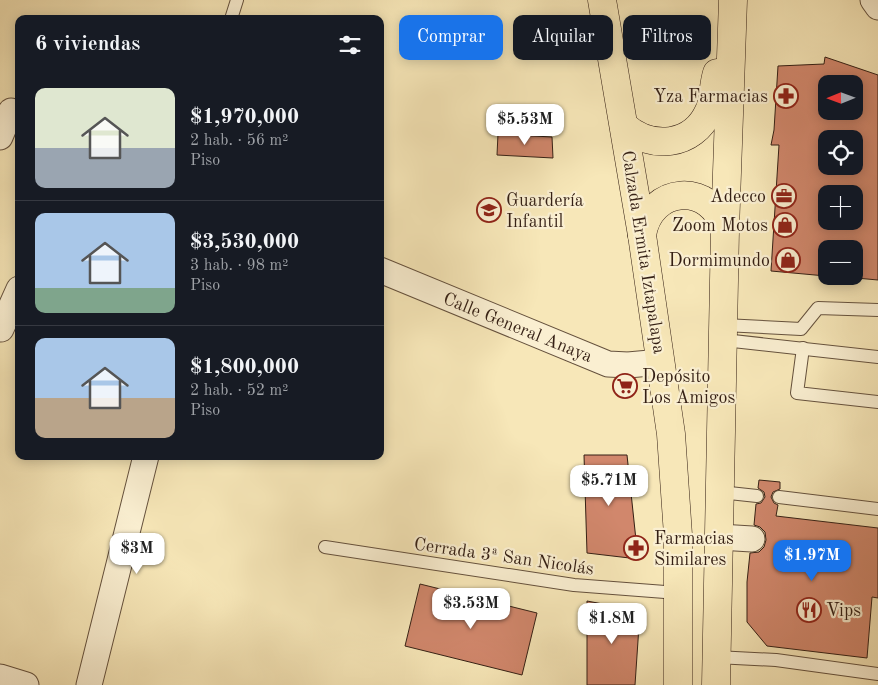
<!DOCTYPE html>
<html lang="es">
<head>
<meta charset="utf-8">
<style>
  body { margin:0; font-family:"Old Standard TT",serif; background:#20242c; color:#f1f3f6; height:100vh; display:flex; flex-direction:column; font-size:19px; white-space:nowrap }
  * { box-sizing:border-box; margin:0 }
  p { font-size:16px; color:#9ea1a6 }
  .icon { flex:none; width:28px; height:28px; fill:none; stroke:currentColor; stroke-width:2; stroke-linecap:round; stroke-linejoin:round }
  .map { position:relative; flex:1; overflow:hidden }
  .side { position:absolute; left:15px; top:15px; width:369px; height:445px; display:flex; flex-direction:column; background:#171b24; border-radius:10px; box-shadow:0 2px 12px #0003 }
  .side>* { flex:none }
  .hud { position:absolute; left:399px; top:15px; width:404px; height:45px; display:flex; gap:10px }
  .needle { width:32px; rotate:269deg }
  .buttons { position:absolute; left:818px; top:75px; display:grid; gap:10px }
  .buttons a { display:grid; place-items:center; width:45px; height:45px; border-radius:10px; background:#171b24; box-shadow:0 2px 12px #0003; font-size:25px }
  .price { position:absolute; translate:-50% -42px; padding:0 11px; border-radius:10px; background:#fff; color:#222; font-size:16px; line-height:32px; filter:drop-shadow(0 1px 2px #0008) }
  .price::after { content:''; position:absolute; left:50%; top:30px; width:15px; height:11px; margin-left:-8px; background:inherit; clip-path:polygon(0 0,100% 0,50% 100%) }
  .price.current { background:#1a73e8; color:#fff }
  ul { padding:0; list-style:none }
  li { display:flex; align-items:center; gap:15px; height:125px; padding:0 20px }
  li+li { border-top:1px solid #363941 }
  li span { display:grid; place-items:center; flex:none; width:140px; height:100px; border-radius:10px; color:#555 }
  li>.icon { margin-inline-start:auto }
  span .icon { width:60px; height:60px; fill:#fffc; stroke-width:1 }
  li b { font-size:21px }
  h2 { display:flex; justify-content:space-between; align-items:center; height:60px; padding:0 20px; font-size:21px }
  .pill { padding:0 18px; border-radius:10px; background:#171b24; box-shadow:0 2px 12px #0003; font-size:18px; line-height:45px }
  .pill.current { background:#1a73e8; color:#fff }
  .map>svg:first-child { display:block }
</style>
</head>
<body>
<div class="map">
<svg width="878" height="685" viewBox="0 0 878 685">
  <rect width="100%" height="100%" fill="#f7e7b8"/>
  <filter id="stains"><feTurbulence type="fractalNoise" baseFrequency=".004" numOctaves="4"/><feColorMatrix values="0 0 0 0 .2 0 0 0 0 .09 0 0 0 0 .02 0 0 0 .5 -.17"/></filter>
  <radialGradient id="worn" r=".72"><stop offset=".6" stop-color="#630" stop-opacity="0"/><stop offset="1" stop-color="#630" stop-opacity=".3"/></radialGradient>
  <circle fill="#9ec0ab" stroke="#74806f" cx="659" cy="41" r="12"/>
  <g fill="#d1876c" stroke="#341f14" fill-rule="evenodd">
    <path d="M825,57L878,75V280L834,276H854V249H826V276L771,271L779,145H771L774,130L778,66L824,64ZM826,84H854V111H826ZM826,139H854V166H826ZM826,194H854V221H826Z"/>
    <path d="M498,134L552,137L553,158L497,155Z"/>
    <path d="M584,455H627L638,559L587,553Z"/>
    <path d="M759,480L780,482V489L773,492L771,497L774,503L778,505L776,516L878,528V598L872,597L867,658L767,646L747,622V582L750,553L759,552L764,547L766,540L765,532L760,527L754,525L756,504L761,503L765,497L764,492L758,488Z"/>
    <path d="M420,584L537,613L522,675L405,646Z"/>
    <path d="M587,601L640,611L635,685H587Z"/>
  </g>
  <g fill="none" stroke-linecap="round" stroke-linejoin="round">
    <defs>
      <g id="lane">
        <path d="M231,19L237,0"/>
        <path d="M724,325L801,329L818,308L878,310"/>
        <path d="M724,340L878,357"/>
        <path d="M803,348L797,393L878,402"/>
        <path d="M720,492L757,496"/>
        <path d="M779,497L878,509"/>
        <path d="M325,547L574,585L678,593"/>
        <path d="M716,657L776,660L878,674"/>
      </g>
      <g id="street">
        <path d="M873,0L878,7"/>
        <path d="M0,137L11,111"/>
        <path d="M380,270L608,364L628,365L661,362"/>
        <path d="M1,329L19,289"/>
        <path d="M719,537L752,539"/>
        <path d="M0,677L26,685"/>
        <path d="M89,685L146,456"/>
      </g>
      <g id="primary">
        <path d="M602,0L642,235L671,434L678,535V685"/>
        <path d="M624,126C651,150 693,147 709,111C714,100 713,85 717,73"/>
        <path d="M642,235C650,185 712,181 725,230"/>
        <path d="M716,685L725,230L733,0"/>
      </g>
    </defs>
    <use href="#lane" stroke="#65513d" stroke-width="14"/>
    <use href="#street" stroke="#65513d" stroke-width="27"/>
    <use href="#primary" stroke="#341f14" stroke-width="29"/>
    <use href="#lane" stroke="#faefd1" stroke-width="12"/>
    <use href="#street" stroke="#faefd1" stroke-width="25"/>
    <use href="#primary" stroke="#f7e7b8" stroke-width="28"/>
  </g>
  <defs>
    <symbol id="pharmacy-ring" viewBox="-11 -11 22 22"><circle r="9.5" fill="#faefd1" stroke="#8f2418" stroke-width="1.5"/><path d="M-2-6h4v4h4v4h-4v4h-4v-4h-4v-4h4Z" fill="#8f2418"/></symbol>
    <symbol id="office-ring" viewBox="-11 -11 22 22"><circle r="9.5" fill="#faefd1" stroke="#8f2418" stroke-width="1.5"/><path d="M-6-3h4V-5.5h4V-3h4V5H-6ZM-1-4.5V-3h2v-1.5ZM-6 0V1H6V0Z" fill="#8f2418"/></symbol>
    <symbol id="school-ring" viewBox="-11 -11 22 22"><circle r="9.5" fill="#faefd1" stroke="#8f2418" stroke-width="1.5"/><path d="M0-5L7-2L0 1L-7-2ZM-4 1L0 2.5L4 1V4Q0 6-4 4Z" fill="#8f2418"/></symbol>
    <symbol id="shop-ring" viewBox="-11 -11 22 22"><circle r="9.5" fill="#faefd1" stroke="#8f2418" stroke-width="1.5"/><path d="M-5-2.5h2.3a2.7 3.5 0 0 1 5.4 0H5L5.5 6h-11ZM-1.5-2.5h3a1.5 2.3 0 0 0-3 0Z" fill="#8f2418"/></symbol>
    <symbol id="supermarket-ring" viewBox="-11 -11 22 22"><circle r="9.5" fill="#faefd1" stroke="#8f2418" stroke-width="1.5"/><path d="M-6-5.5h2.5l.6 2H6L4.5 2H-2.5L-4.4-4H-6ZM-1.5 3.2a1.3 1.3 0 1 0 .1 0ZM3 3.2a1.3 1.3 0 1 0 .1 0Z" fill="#8f2418"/></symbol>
    <symbol id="restaurant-ring" viewBox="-11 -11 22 22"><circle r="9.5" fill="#faefd1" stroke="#8f2418" stroke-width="1.5"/><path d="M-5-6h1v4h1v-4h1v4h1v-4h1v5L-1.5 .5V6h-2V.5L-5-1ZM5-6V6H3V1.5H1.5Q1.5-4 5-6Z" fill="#8f2418"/></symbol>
  </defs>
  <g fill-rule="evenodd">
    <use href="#pharmacy-ring" x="772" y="82" width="28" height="28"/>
    <use href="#office-ring" x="770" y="182" width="28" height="28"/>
    <use href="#school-ring" x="475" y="196" width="28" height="28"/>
    <use href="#shop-ring" x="771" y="211" width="28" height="28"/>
    <use href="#shop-ring" x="774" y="246" width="28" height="28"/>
    <use href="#supermarket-ring" x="611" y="372" width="28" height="28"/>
    <use href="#pharmacy-ring" x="622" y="534" width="28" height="28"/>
    <use href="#restaurant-ring" x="795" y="596" width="28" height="28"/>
  </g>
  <g text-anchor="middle" stroke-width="4.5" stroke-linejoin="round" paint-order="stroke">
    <g font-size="18" fill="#341f14" stroke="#faefd1" text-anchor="end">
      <text x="768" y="102">Yza Farmacias</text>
      <text x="766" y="202">Adecco</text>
      <text x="506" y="206" text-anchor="start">Guardería<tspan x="506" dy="21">Infantil</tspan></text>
      <text x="768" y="231">Zoom Motos</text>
      <text x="770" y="266">Dormimundo</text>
      <text x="642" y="382" text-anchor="start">Depósito<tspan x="642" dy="21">Los Amigos</tspan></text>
      <text x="654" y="544" text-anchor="start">Farmacias<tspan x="654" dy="21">Similares</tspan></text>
      <text x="826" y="616" text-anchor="start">Vips</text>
    </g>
    <g font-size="18" fill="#341f14" stroke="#faefd1">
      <text transform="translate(644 252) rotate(81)" y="6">Calzada Ermita Iztapalapa</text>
      <text transform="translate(518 327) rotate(22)" y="6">Calle General Anaya</text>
      <text transform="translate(504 556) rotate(8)" y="6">Cerrada 3ª San Nicolás</text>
    </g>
  </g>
  <rect width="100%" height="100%" filter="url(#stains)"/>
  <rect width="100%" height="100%" fill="url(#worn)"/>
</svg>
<div class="buttons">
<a><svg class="needle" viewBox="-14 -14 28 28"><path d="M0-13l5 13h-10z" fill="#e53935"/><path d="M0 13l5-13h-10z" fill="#9ea1a6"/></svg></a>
<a><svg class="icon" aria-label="locate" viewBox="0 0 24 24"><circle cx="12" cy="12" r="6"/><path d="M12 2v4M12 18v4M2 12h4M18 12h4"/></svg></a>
<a>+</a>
<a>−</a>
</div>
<b class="price" style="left:525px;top:146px">$5.53M</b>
<b class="price" style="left:609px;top:507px">$5.71M</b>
<b class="price" style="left:137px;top:575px">$3M</b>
<b class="price current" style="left:812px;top:582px">$1.97M</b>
<b class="price" style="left:471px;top:630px">$3.53M</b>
<b class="price" style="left:612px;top:645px">$1.8M</b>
<div class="hud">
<a class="pill current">Comprar</a>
<a class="pill">Alquilar</a>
<a class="pill">Filtros</a>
</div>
<section class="side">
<h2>6 viviendas<svg class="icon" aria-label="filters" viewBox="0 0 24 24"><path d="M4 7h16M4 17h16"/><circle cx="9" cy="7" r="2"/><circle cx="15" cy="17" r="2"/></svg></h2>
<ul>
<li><span style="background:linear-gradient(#dfe7d0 60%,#9aa5b1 0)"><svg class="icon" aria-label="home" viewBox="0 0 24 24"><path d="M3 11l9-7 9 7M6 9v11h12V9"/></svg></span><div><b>$1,970,000</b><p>2 hab. · 56 m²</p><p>Piso</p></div></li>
<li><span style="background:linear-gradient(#a9c7e8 75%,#7fa58c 0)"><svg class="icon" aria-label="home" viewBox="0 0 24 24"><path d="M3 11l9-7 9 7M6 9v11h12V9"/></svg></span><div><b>$3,530,000</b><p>3 hab. · 98 m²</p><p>Piso</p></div></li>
<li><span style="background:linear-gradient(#a9c7e8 60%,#b9a48a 0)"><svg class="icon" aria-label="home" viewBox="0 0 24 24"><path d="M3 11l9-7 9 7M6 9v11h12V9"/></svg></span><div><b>$1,800,000</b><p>2 hab. · 52 m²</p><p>Piso</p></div></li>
</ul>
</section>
</div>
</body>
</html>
